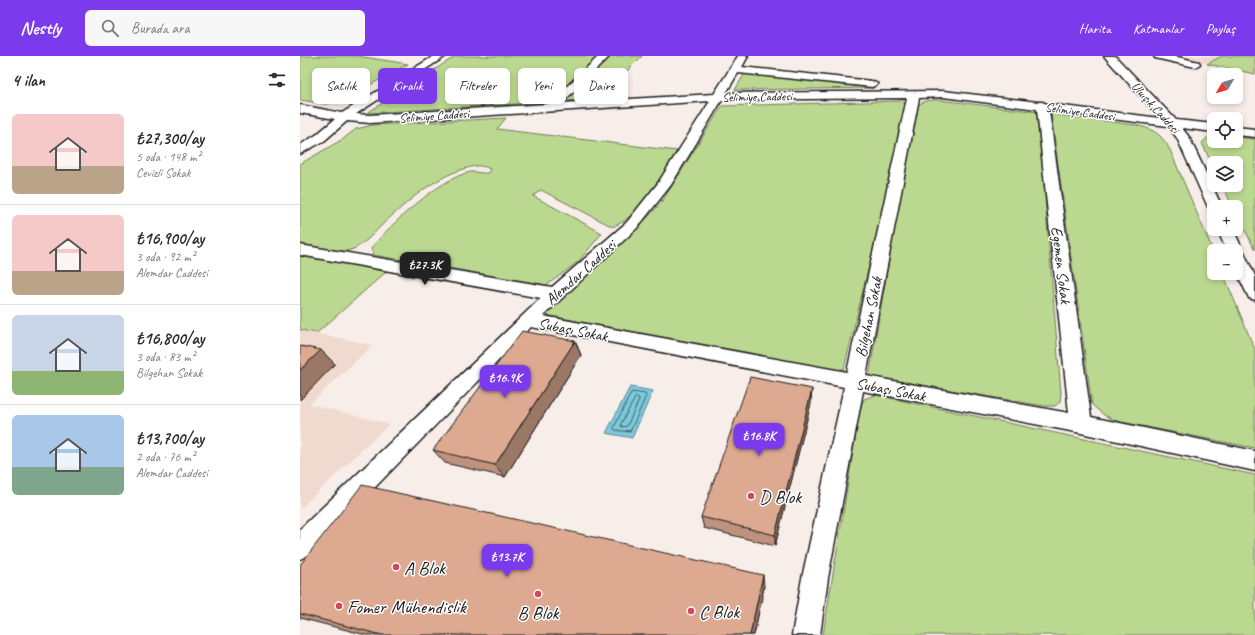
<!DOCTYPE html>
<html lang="tr">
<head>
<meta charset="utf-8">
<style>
  body { margin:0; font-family:Caveat,sans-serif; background:#f7f7f7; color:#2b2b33; height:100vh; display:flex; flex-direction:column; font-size:15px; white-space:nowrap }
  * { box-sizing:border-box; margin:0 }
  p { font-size:13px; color:#7c7c81 }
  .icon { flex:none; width:22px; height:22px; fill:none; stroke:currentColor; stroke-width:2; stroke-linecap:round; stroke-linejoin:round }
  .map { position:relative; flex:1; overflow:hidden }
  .panel { display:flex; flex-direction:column; background:#fff; width:300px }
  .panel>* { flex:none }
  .hud { position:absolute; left:12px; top:12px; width:380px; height:36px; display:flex; gap:8px }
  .needle { width:26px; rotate:232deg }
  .fabs { position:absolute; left:907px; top:12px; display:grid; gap:8px }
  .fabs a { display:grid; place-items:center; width:36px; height:36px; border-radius:6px; background:#fff; box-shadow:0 2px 6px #0003; font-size:20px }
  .price { position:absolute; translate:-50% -34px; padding:0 9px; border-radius:8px; background:#7c3aed; color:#fff; font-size:13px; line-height:26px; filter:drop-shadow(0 1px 2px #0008) }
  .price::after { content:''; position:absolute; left:50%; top:24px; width:12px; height:9px; margin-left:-6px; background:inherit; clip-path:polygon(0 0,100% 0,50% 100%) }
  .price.current { background:#222; color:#fff }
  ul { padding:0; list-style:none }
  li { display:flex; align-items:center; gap:12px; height:100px; padding:0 12px }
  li+li { border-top:1px solid #e1e1e2 }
  li span { display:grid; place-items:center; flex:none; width:112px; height:80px; border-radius:6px; color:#555 }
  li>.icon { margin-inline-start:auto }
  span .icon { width:48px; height:48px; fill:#fffc; stroke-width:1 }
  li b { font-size:17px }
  h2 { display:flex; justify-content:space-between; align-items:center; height:48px; padding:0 12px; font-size:17px }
  .tag { padding:0 14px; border-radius:6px; background:#fff; box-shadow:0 2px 6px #0003; font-size:14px; line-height:36px }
  .tag.current { background:#7c3aed; color:#fff }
  header { display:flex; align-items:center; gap:24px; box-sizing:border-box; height:56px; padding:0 20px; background:#7c3aed; color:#fff }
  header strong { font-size:19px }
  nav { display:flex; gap:22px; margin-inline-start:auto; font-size:14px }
  .search { width:280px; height:36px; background:#f7f7f7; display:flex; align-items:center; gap:10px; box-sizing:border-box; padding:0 14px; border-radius:6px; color:#7c7c81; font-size:15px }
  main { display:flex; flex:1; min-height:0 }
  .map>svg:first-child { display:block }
</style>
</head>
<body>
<header>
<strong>Nestly</strong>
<div class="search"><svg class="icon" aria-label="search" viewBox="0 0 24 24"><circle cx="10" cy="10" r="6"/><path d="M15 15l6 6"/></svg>Burada ara</div>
<nav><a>Harita</a><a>Katmanlar</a><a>Paylaş</a></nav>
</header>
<main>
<section class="panel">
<h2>4 ilan<svg class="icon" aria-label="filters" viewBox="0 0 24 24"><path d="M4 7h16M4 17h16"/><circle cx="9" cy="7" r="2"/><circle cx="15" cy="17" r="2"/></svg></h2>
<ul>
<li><span style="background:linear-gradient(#f6c9c9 65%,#b9a48a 0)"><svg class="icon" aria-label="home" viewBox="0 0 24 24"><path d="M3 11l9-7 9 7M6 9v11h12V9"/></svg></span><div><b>₺27,300/ay</b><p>5 oda · 148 m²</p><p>Cevizli Sokak</p></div></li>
<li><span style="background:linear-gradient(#f6c9c9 70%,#b9a48a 0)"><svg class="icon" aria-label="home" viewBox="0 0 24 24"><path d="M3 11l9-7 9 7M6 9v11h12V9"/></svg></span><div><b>₺16,900/ay</b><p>3 oda · 92 m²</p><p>Alemdar Caddesi</p></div></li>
<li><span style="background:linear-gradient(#c9d6e8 70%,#8fb573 0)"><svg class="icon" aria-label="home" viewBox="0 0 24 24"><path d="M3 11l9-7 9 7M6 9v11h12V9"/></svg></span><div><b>₺16,800/ay</b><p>3 oda · 83 m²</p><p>Bilgehan Sokak</p></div></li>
<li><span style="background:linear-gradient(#a9c7e8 65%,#7fa58c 0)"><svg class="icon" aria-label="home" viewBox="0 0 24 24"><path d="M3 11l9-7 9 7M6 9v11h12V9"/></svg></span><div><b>₺13,700/ay</b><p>2 oda · 76 m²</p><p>Alemdar Caddesi</p></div></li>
</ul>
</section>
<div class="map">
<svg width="955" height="579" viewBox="0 0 955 579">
  <rect width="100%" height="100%" fill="#f8eee9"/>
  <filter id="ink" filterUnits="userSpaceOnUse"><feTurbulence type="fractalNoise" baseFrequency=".025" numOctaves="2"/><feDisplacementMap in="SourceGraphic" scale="8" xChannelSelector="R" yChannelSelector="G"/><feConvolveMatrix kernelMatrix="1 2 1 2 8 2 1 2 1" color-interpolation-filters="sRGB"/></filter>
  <g filter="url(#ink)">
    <g fill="#f0dacf">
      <path d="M872,0H955V18L907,8Z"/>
      <path d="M0,274L73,289L10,348L89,368L0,453Z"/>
    </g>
    <g fill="#bbd890" stroke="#6c7a56">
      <path d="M0,0H57L108,8L43,44L26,48L0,44Z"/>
      <path d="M156,0H342L299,43L67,57Z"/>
      <path d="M922,0H955V18L907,8Z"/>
      <path d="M445,17L574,32L435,34Z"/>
      <path d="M640,44L738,56L761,337L760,346L755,350H744L569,320L615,53C622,44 629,44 640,44Z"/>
      <path d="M600,45L608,48L544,313L532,314L513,312L246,259L351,158L363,144L422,50Z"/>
      <path d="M751,58L835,69C852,72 862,78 870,94L914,197V217H923L955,294V392L816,365L804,359L792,349Z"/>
      <path d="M206,62L197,73L377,95C363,117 349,143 329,161C325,165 318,168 313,171L241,134L233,140L302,177L279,205L247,229L73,199L71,192C91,168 139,123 170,116C176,115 182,118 188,117L190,113C181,108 173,110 164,113C133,122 107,146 84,167C75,176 64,189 51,194C39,198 13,190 0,188V108L43,83L56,73L73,69Z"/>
      <path d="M914,81V85H936V81L955,83V194L936,156V151H933L922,129H936V107H914V113L902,87L907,82Z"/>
      <path d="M0,200L87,215L17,277L0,274Z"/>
      <path d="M575,339L955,419V579H523L560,353L564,343Z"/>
    </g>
    <path fill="#7cc9db" stroke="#56848f" d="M330,331L353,335L332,382L306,377Z"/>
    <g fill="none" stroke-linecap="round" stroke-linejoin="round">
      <g stroke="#426168" stroke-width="1">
        <path d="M332,336L345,338L346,340L330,376L315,374L314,372Z"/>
        <path d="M336,341L339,342V344L327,370L322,371L321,368Z"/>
      </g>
      <path stroke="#426168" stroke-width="1.5" d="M326,375H330"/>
      <defs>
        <g id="street">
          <path d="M134,0H146L56,58L70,59L248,48L299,0H310L262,47L414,38L438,0H448L442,11L572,25L578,28L572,31L438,17L426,37L643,35L738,46H742L747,48L860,62L804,0H815L876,64L914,68V76L882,72L889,81L922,151H914V155L910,154L908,151L877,82L868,70L749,55L791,361L955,395V415L781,377L563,335L528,522L520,579H492L502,522L544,331L231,271L9,499L0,503V473L241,242L0,199V189L252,231L327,166L358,127L410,45L70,67L47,65L24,85L0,98V89L16,79L35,63L0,57V49L42,57ZM643,41L737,53L769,357L566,320L619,42ZM607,42L547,316L243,260L337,172L371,129L422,44Z"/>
          <path d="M854,0H873L899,6L900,8L895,11L855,2Z"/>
          <path d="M936,71L955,73V81L936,79Z"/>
          <path d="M917,173H933L955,220V244L949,242L936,215V195H927Z"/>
        </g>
      </defs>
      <use href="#street" stroke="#1c1c1c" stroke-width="3"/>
      <use href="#street" fill="#fff" fill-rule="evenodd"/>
    </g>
    <g fill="#be927d" stroke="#1c1c1c">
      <path d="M275,285L281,299L205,421L145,407L133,394Z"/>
      <path d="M511,347L475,490L404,472L401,461Z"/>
      <path d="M0,509L464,531L454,579H66L0,562Z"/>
    </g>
    <g fill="#9b7766" stroke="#1c1c1c">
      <path d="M275,285L281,299L205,421L195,409Z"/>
      <path d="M21,294L35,308L0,344V314Z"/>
      <path d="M512,333L511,347L475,490V479Z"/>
      <path d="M463,519L464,531L454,579H450Z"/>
    </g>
    <g fill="#ddaa91" stroke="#1c1c1c">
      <path d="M222,275L275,285L195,409L133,394Z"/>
      <path d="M0,290L21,294L0,314Z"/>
      <path d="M450,321L512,333L475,479L401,461Z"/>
      <path d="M62,429L463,519L450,579H82L0,558V509Z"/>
    </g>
  </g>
  <g fill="#d1495b" stroke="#fff" stroke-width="1.5">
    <circle cx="451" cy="440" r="4"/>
    <circle cx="96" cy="511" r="4"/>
    <circle cx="238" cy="538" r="4"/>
    <circle cx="39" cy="550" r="4"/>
    <circle cx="391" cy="555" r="4"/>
  </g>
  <g text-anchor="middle" stroke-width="3" stroke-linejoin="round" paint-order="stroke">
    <g font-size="13" fill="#1c1c1c" stroke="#fff">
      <text transform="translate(457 40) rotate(-1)" y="5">Selimiye Caddesi</text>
      <text transform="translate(856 51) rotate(48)" y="5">Uluışık Caddesi</text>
      <text transform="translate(780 55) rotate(8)" y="5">Selimiye Caddesi</text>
      <text transform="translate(134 59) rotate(-4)" y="5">Selimiye Caddesi</text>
    </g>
    <g font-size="16" fill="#1c1c1c" stroke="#fff">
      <text transform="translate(762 209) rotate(83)" y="6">Egemen Sokak</text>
      <text transform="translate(280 216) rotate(-42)" y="6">Alemdar Caddesi</text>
      <text transform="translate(568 261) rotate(-78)" y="6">Bilgehan Sokak</text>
      <text transform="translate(273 273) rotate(11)" y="6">Subaşı Sokak</text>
      <text transform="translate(591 333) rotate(11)" y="6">Subaşı Sokak</text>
    </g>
    <g font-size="19" fill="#1c1c1c" stroke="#fff" text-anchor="start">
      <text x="459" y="447">D Blok</text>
      <text x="104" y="518">A Blok</text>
      <text x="47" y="557">Fomer Mühendislik</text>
      <text x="399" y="562">C Blok</text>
      <text x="238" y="563" text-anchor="middle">B Blok</text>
    </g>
  </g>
</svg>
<div class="fabs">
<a><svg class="needle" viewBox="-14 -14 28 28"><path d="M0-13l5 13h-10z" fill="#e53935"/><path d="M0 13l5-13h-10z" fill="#7c7c81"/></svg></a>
<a><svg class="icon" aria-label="locate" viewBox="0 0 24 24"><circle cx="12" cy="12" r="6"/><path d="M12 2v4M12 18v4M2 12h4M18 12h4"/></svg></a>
<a><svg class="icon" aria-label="layers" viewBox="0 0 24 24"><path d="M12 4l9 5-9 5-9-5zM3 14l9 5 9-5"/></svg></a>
<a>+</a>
<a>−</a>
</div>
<b class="price current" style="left:125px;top:230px">₺27.3K</b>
<b class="price" style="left:205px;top:343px">₺16.9K</b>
<b class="price" style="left:459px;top:401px">₺16.8K</b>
<b class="price" style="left:207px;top:522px">₺13.7K</b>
<div class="hud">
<a class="tag">Satılık</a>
<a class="tag current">Kiralık</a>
<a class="tag">Filtreler</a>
<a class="tag">Yeni</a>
<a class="tag">Daire</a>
</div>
</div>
</main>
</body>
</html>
